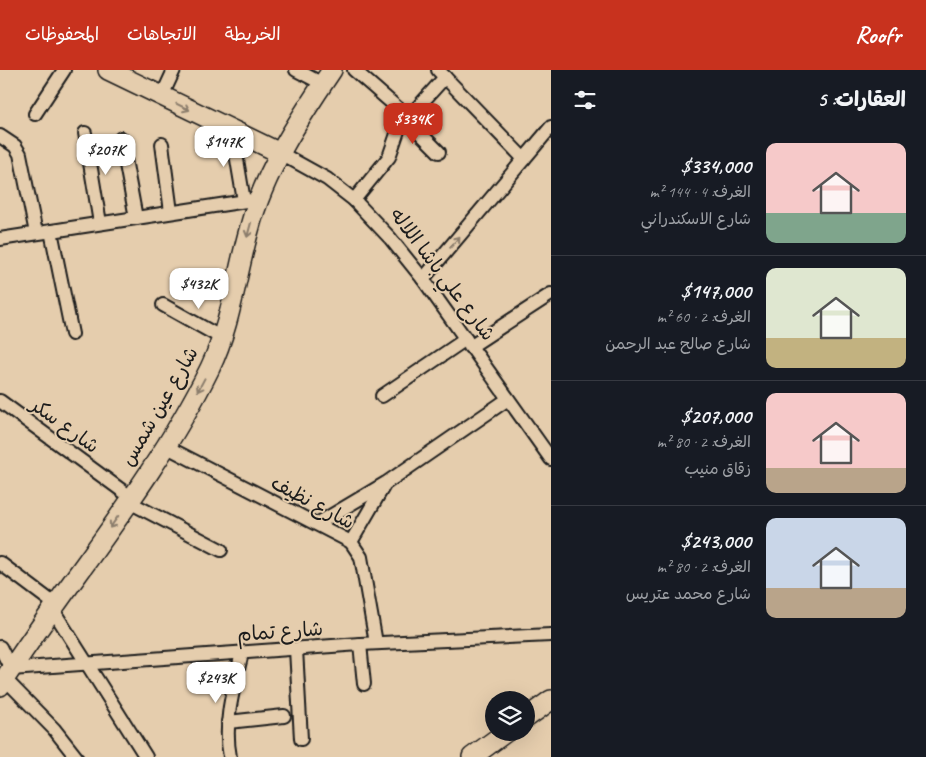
<!DOCTYPE html>
<html lang="ar">
<head>
<meta charset="utf-8">
<style>
  body { margin:0; font-family:Caveat,"Playpen Sans Arabic",sans-serif; background:#242831; color:#f1f3f6; direction:rtl; height:100vh; display:flex; flex-direction:column; font-size:19px; white-space:nowrap }
  * { box-sizing:border-box; margin:0 }
  p { font-size:16px; color:#9ea1a6 }
  .icon { flex:none; width:28px; height:28px; fill:none; stroke:currentColor; stroke-width:2; stroke-linecap:round; stroke-linejoin:round }
  .map { position:relative; flex:1; overflow:hidden; direction:ltr }
  .details { display:flex; flex-direction:column; background:#171b24; width:375px }
  .details>* { flex:none }
  .fabs { position:absolute; left:485px; top:621px; display:grid; gap:10px }
  .fabs a { display:grid; place-items:center; width:50px; height:50px; border-radius:50%; background:#171b24; box-shadow:0 5px 20px #0002; font-size:25px }
  .price { position:absolute; translate:-50% -42px; padding:0 11px; border-radius:10px; background:#fff; color:#222; font-size:16px; line-height:32px; filter:drop-shadow(0 1px 2px #0008) }
  .price::after { content:''; position:absolute; left:50%; top:30px; width:15px; height:11px; margin-left:-8px; background:inherit; clip-path:polygon(0 0,100% 0,50% 100%) }
  .price.on { background:#c8321e; color:#fff }
  ul { padding:0; list-style:none }
  li { display:flex; align-items:center; gap:15px; height:125px; padding:0 20px }
  li+li { border-top:1px solid #363941 }
  li span { display:grid; place-items:center; flex:none; width:140px; height:100px; border-radius:10px; color:#555 }
  li>.icon { margin-inline-start:auto }
  span .icon { width:60px; height:60px; fill:#fffc; stroke-width:1 }
  li b { font-size:21px }
  h2 { display:flex; justify-content:space-between; align-items:center; height:60px; padding:0 20px; font-size:21px }
  header { display:flex; align-items:center; gap:30px; box-sizing:border-box; height:70px; padding:0 25px; background:#c8321e; color:#fff }
  header strong { font-size:24px }
  nav { display:flex; gap:28px; margin-inline-start:auto; font-size:18px }
  main { display:flex; flex:1; min-height:0 }
  .map>svg:first-child { display:block }
</style>
</head>
<body>
<header>
<strong>Roofr</strong>
<nav><a>الخريطة</a><a>الاتجاهات</a><a>المحفوظات</a></nav>
</header>
<main>
<section class="details">
<h2>العقارات: 5<svg class="icon" aria-label="filters" viewBox="0 0 24 24"><path d="M4 7h16M4 17h16"/><circle cx="9" cy="7" r="2"/><circle cx="15" cy="17" r="2"/></svg></h2>
<ul>
<li><span style="background:linear-gradient(#f6c9c9 70%,#7fa58c 0)"><svg class="icon" aria-label="home" viewBox="0 0 24 24"><path d="M3 11l9-7 9 7M6 9v11h12V9"/></svg></span><div><b>$334,000</b><p>الغرف: 4 · 144 m²</p><p>شارع الاسكندراني</p></div></li>
<li><span style="background:linear-gradient(#dfe7d0 70%,#c2b280 0)"><svg class="icon" aria-label="home" viewBox="0 0 24 24"><path d="M3 11l9-7 9 7M6 9v11h12V9"/></svg></span><div><b>$147,000</b><p>الغرف: 2 · 60 m²</p><p>شارع صالح عبد الرحمن</p></div></li>
<li><span style="background:linear-gradient(#f6c9c9 75%,#b9a48a 0)"><svg class="icon" aria-label="home" viewBox="0 0 24 24"><path d="M3 11l9-7 9 7M6 9v11h12V9"/></svg></span><div><b>$207,000</b><p>الغرف: 2 · 80 m²</p><p>زقاق منيب</p></div></li>
<li><span style="background:linear-gradient(#c9d6e8 70%,#b9a48a 0)"><svg class="icon" aria-label="home" viewBox="0 0 24 24"><path d="M3 11l9-7 9 7M6 9v11h12V9"/></svg></span><div><b>$243,000</b><p>الغرف: 2 · 80 m²</p><p>شارع محمد عتريس</p></div></li>
</ul>
</section>
<div class="map">
<svg width="551" height="687" viewBox="0 0 551 687">
  <rect width="100%" height="100%" fill="#e5cdad"/>
  <filter id="ink" filterUnits="userSpaceOnUse"><feTurbulence type="fractalNoise" baseFrequency=".02" numOctaves="2"/><feDisplacementMap in="SourceGraphic" scale="10" xChannelSelector="R" yChannelSelector="G"/><feConvolveMatrix kernelMatrix="1 2 1 2 8 2 1 2 1" color-interpolation-filters="sRGB"/></filter>
  <g filter="url(#ink)">
    <g fill="none" stroke-linecap="round" stroke-linejoin="round">
      <defs>
        <g id="street">
          <path d="M296,0L323,14"/>
          <path d="M354,0L408,47"/>
          <path d="M438,0L524,89"/>
          <path d="M162,26L174,0"/>
          <path d="M35,44L64,0"/>
          <path d="M406,49L439,82"/>
          <path d="M232,60L244,131"/>
          <path d="M85,63L100,153"/>
          <path d="M0,66L15,76L20,84L36,163"/>
          <path d="M121,68L136,148"/>
          <path d="M162,74L171,142"/>
          <path d="M280,83L327,109L354,130L390,168L423,209L551,389"/>
          <path d="M354,130L389,87L399,58L445,7"/>
          <path d="M51,161L72,264"/>
          <path d="M0,169L259,129"/>
          <path d="M423,209L551,57"/>
          <path d="M163,235L222,268"/>
          <path d="M470,277L551,224"/>
          <path d="M382,326L466,269"/>
          <path d="M0,331L132,428"/>
          <path d="M165,376L351,472L361,487L376,573"/>
          <path d="M129,432L221,480"/>
          <path d="M317,454L386,413L508,329"/>
          <path d="M351,472L383,417"/>
          <path d="M0,493L56,535"/>
          <path d="M53,540L146,687"/>
          <path d="M360,574L364,614"/>
          <path d="M0,577L11,599L360,574L551,565"/>
          <path d="M296,579L301,669"/>
          <path d="M5,609L54,659L76,687"/>
          <path d="M228,652L284,646"/>
          <path d="M230,687C223,652 234,616 242,583"/>
        </g>
        <g id="secondary">
          <path d="M108,0L280,83"/>
          <path d="M0,616C69,509 154,412 210,298C231,254 236,206 249,160C264,102 299,49 332,0"/>
          <path d="M526,648L551,630"/>
          <path d="M472,687L506,662"/>
        </g>
      </defs>
      <use href="#street" stroke="#1c1c1c" stroke-width="16"/>
      <use href="#secondary" stroke="#1c1c1c" stroke-width="22"/>
      <use href="#street" stroke="#e5cdad" stroke-width="12"/>
      <use href="#secondary" stroke="#e5cdad" stroke-width="19"/>
    </g>
    <defs><path id="oneway-shaft" d="M-6 0H5M1.5-3L5.5 0L1.5 3" fill="none" stroke-width="1.6" stroke-linecap="round" stroke-linejoin="round" transform="scale(1.25)"/></defs>
    <g stroke="#8b7d6c">
      <use href="#oneway-shaft" transform="translate(183 37) rotate(26)"/>
      <use href="#oneway-shaft" transform="translate(249 160) rotate(105)"/>
      <use href="#oneway-shaft" transform="translate(455 172) rotate(-50)"/>
      <use href="#oneway-shaft" transform="translate(201 315) rotate(118)"/>
      <use href="#oneway-shaft" transform="translate(114 452) rotate(125)"/>
    </g>
  </g>
  <g text-anchor="middle" stroke-width="4" stroke-linejoin="round" paint-order="stroke">
    <g font-size="20" fill="#1c1c1c" stroke="#e5cdad">
      <text transform="translate(443 204) rotate(53)" y="7">شارع علي باشا اللاله</text>
      <text transform="translate(159 336) rotate(-60)" y="7">شارع عين شمس</text>
      <text transform="translate(65 355) rotate(36)" y="7">شارع سكر</text>
      <text transform="translate(313 432) rotate(28)" y="7">شارع نظيف</text>
      <text transform="translate(280 561) rotate(-4)" y="7">شارع تمام</text>
    </g>
  </g>
</svg>
<div class="fabs">
<a><svg class="icon" aria-label="layers" viewBox="0 0 24 24"><path d="M12 4l9 5-9 5-9-5zM3 14l9 5 9-5"/></svg></a>
</div>
<b class="price on" style="left:413px;top:75px">$334K</b>
<b class="price" style="left:224px;top:98px">$147K</b>
<b class="price" style="left:106px;top:106px">$207K</b>
<b class="price" style="left:199px;top:240px">$432K</b>
<b class="price" style="left:216px;top:634px">$243K</b>
</div>
</main>
</body>
</html>
